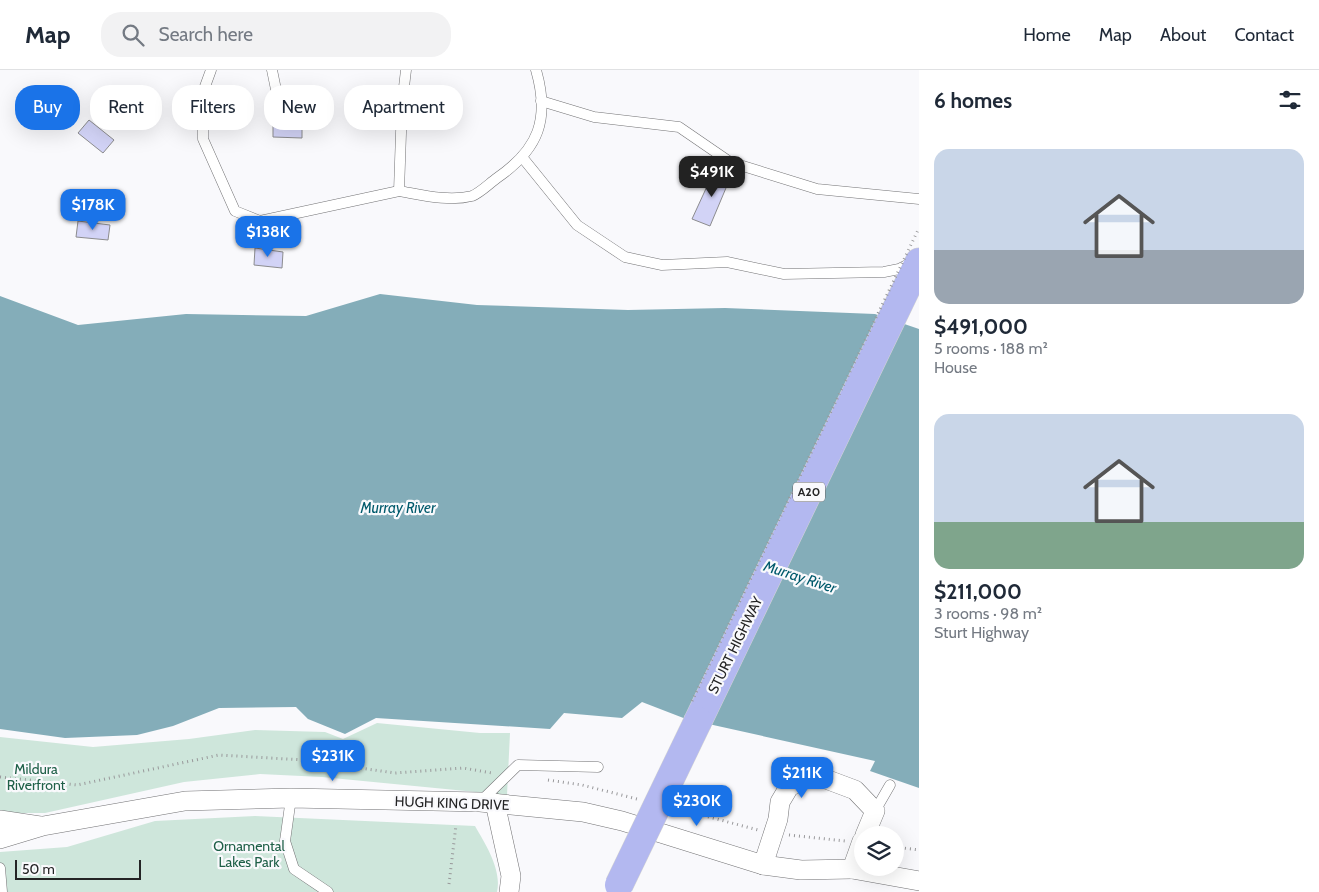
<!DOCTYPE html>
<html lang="en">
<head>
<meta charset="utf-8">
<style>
  body { margin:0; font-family:Cabin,sans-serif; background:#f2f2f3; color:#1f2937; height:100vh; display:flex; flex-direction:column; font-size:19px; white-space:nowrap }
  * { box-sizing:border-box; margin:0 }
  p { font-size:16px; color:#747a83 }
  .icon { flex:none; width:28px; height:28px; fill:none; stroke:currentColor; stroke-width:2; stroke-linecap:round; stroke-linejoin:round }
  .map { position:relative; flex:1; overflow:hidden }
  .details { display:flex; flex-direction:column; background:#fff; width:400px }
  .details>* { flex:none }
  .banner { position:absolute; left:15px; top:15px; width:475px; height:45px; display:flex; gap:10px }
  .tools { position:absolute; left:854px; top:756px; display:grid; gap:10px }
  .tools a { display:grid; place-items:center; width:50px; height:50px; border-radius:50%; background:#fff; box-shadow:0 5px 20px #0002; font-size:25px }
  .scale { position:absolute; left:15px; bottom:12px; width:126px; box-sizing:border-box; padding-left:5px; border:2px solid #242425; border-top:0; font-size:14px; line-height:18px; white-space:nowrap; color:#242425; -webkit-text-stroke:4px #f9f9fc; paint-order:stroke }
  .price { position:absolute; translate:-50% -42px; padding:0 11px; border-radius:10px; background:#1a73e8; color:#fff; font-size:16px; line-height:32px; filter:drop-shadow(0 1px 2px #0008) }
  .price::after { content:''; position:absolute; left:50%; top:30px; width:15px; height:11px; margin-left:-8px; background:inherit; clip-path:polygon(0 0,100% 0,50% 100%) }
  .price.selected { background:#222; color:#fff }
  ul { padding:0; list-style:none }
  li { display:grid; align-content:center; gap:10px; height:265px; padding:0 15px }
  li span { display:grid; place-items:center; height:155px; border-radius:15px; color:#555 }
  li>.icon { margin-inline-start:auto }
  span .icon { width:90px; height:90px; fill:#fffc; stroke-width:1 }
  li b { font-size:21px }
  h2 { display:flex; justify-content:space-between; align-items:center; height:60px; padding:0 15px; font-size:21px }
  .pill { padding:0 18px; border-radius:20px; background:#fff; box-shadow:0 5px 20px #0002; font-size:18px; line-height:45px }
  .pill.selected { background:#1a73e8; color:#fff }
  header { display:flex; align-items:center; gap:30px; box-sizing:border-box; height:70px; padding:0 25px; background:#fff; border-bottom:1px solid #e0e1e3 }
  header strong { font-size:24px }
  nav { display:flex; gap:28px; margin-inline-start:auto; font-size:18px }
  .search { width:350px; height:45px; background:#f2f2f3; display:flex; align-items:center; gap:12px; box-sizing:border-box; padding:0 18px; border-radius:20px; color:#747a83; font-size:19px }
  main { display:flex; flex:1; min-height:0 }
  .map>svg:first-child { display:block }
</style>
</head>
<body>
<header>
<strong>Map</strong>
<div class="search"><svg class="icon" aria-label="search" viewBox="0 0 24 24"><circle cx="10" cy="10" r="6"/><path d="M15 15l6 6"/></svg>Search here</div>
<nav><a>Home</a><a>Map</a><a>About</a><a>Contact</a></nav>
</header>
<main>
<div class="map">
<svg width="919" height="822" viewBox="0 0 919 822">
  <rect width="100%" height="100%" fill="#f9f9fc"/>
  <g fill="#cee6db">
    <path d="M377,653L480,663H510L507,725L322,707L260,704L184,712L45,743H0V667L93,677L189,669L255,660L325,662L343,669Z"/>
    <path d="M255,746L475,756C486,775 502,800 497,822H0V782L67,777L155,751Z"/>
  </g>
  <path fill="#84adb9" d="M380,224L477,235L628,240L725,238L875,244L919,259V718L870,701L875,691L686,649L642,632L622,648L564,643L550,659L376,648L345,664L308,649L296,637L219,638L173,656L137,665L65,668L0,659V226L78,255L186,244L306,246Z"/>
  <g fill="#d2d3f6" stroke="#8c8c8e">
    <path d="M89,50L114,70L103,83L78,63Z"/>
    <path d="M273,51L302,52V68L273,67Z"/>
    <path d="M715,99L731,106L710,156L692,149Z"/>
    <path d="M78,151L110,155L108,170L76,167Z"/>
    <path d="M255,178L283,182L282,198L254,195Z"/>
  </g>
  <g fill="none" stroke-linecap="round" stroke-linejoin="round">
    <defs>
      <g id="lane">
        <path d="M211,0L203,22V69L235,141L260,151L399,121"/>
        <path d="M272,0L281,44"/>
        <path d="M406,0L402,34L399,121C422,125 449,132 472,126C480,123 490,113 497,108C539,79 550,49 536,0"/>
        <path d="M541,31L594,47L679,57L730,92L817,119L919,129"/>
        <path d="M522,87L577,155L625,187L662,195L727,192L784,204L884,202L899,199L911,193"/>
        <path d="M291,728L285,771L294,799L328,822"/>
        <path d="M480,732L518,695L598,697"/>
        <path d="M875,741L890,715"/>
        <path d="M0,798L2,822"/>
      </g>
      <g id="street">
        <path d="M495,733L511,806L509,822"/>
        <path d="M0,750L40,756"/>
        <path d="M0,769L43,756L185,731L291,728L480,732L583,742L622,751L763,795L801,800L852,799L862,771"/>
        <path d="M763,795L778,749L780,732L789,717L806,708H823L855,720L875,741L865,765"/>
        <path d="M852,799L919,811"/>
      </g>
      <path id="highway" d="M698,651L919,192"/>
    </defs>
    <use href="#lane" stroke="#737375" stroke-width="11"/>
    <use href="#street" stroke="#737375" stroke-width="20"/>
    <use href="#highway" stroke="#d3d3d3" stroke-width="29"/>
    <g stroke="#99999b" stroke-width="3" stroke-dasharray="1 4" stroke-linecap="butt">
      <path d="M0,707L77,715L219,685L304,690L395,703L463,698L492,703"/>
      <path d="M548,710L582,715L637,729"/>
      <path d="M679,739L758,760"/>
      <path d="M789,765L845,771"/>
      <path d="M895,777L919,780"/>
      <path d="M449,814L456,755"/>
    </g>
    <use href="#lane" stroke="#fff" stroke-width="10"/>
    <use href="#street" stroke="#fff" stroke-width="19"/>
    <use href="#highway" stroke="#b3b8f0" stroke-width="28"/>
    <defs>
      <path id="highway-bridge" d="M619,815L698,651"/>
    </defs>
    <use href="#highway-bridge" stroke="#d3d3d3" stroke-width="29" stroke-linecap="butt"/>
    <path stroke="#99999b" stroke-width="3" stroke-dasharray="1 4" stroke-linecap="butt" d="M692,631L919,158"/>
    <use href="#highway-bridge" stroke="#b3b8f0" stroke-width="28"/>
  </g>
  <g text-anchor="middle" stroke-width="4.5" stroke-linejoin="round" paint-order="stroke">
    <rect fill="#f9f9fc" stroke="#646466" stroke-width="1" x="793" y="412.5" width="32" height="19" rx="4"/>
    <g font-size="12" font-weight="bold" fill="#242425">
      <text x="809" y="426">A20</text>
    </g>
    <g font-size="14" fill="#242425" stroke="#f9f9fc">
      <text transform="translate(735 575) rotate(-64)" y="5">STURT HIGHWAY</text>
      <text transform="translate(452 733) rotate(2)" y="5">HUGH KING DRIVE</text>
    </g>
    <g font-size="14" fill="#1f6048" stroke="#f9f9fc">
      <text x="36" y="704">Mildura<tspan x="36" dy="16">Riverfront</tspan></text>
      <text x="249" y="781">Ornamental<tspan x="249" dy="16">Lakes Park</tspan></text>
    </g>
    <g font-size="15" font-style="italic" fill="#005a6c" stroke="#f9f9fc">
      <text x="398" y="443">Murray River</text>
      <text transform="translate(800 507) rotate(18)" y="5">Murray River</text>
    </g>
  </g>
</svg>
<div class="tools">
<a><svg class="icon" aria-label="layers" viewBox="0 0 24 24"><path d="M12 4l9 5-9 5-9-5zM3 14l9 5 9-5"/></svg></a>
</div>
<div class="scale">50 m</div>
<b class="price selected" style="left:712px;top:128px">$491K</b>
<b class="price" style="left:93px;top:161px">$178K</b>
<b class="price" style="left:268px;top:188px">$138K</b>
<b class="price" style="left:333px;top:712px">$231K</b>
<b class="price" style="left:802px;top:729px">$211K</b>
<b class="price" style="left:697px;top:757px">$230K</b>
<div class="banner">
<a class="pill selected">Buy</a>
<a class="pill">Rent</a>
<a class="pill">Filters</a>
<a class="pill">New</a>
<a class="pill">Apartment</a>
</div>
</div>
<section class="details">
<h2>6 homes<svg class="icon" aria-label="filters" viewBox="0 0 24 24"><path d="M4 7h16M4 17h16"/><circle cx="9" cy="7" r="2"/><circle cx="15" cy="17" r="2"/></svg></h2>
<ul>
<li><span style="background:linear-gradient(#c9d6e8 65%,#9aa5b1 0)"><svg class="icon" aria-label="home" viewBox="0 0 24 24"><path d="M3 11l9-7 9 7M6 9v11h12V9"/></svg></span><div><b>$491,000</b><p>5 rooms · 188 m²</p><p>House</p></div></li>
<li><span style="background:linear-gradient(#c9d6e8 70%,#7fa58c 0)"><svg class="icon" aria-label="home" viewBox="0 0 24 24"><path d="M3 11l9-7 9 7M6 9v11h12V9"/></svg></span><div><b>$211,000</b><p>3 rooms · 98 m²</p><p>Sturt Highway</p></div></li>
</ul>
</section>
</main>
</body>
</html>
